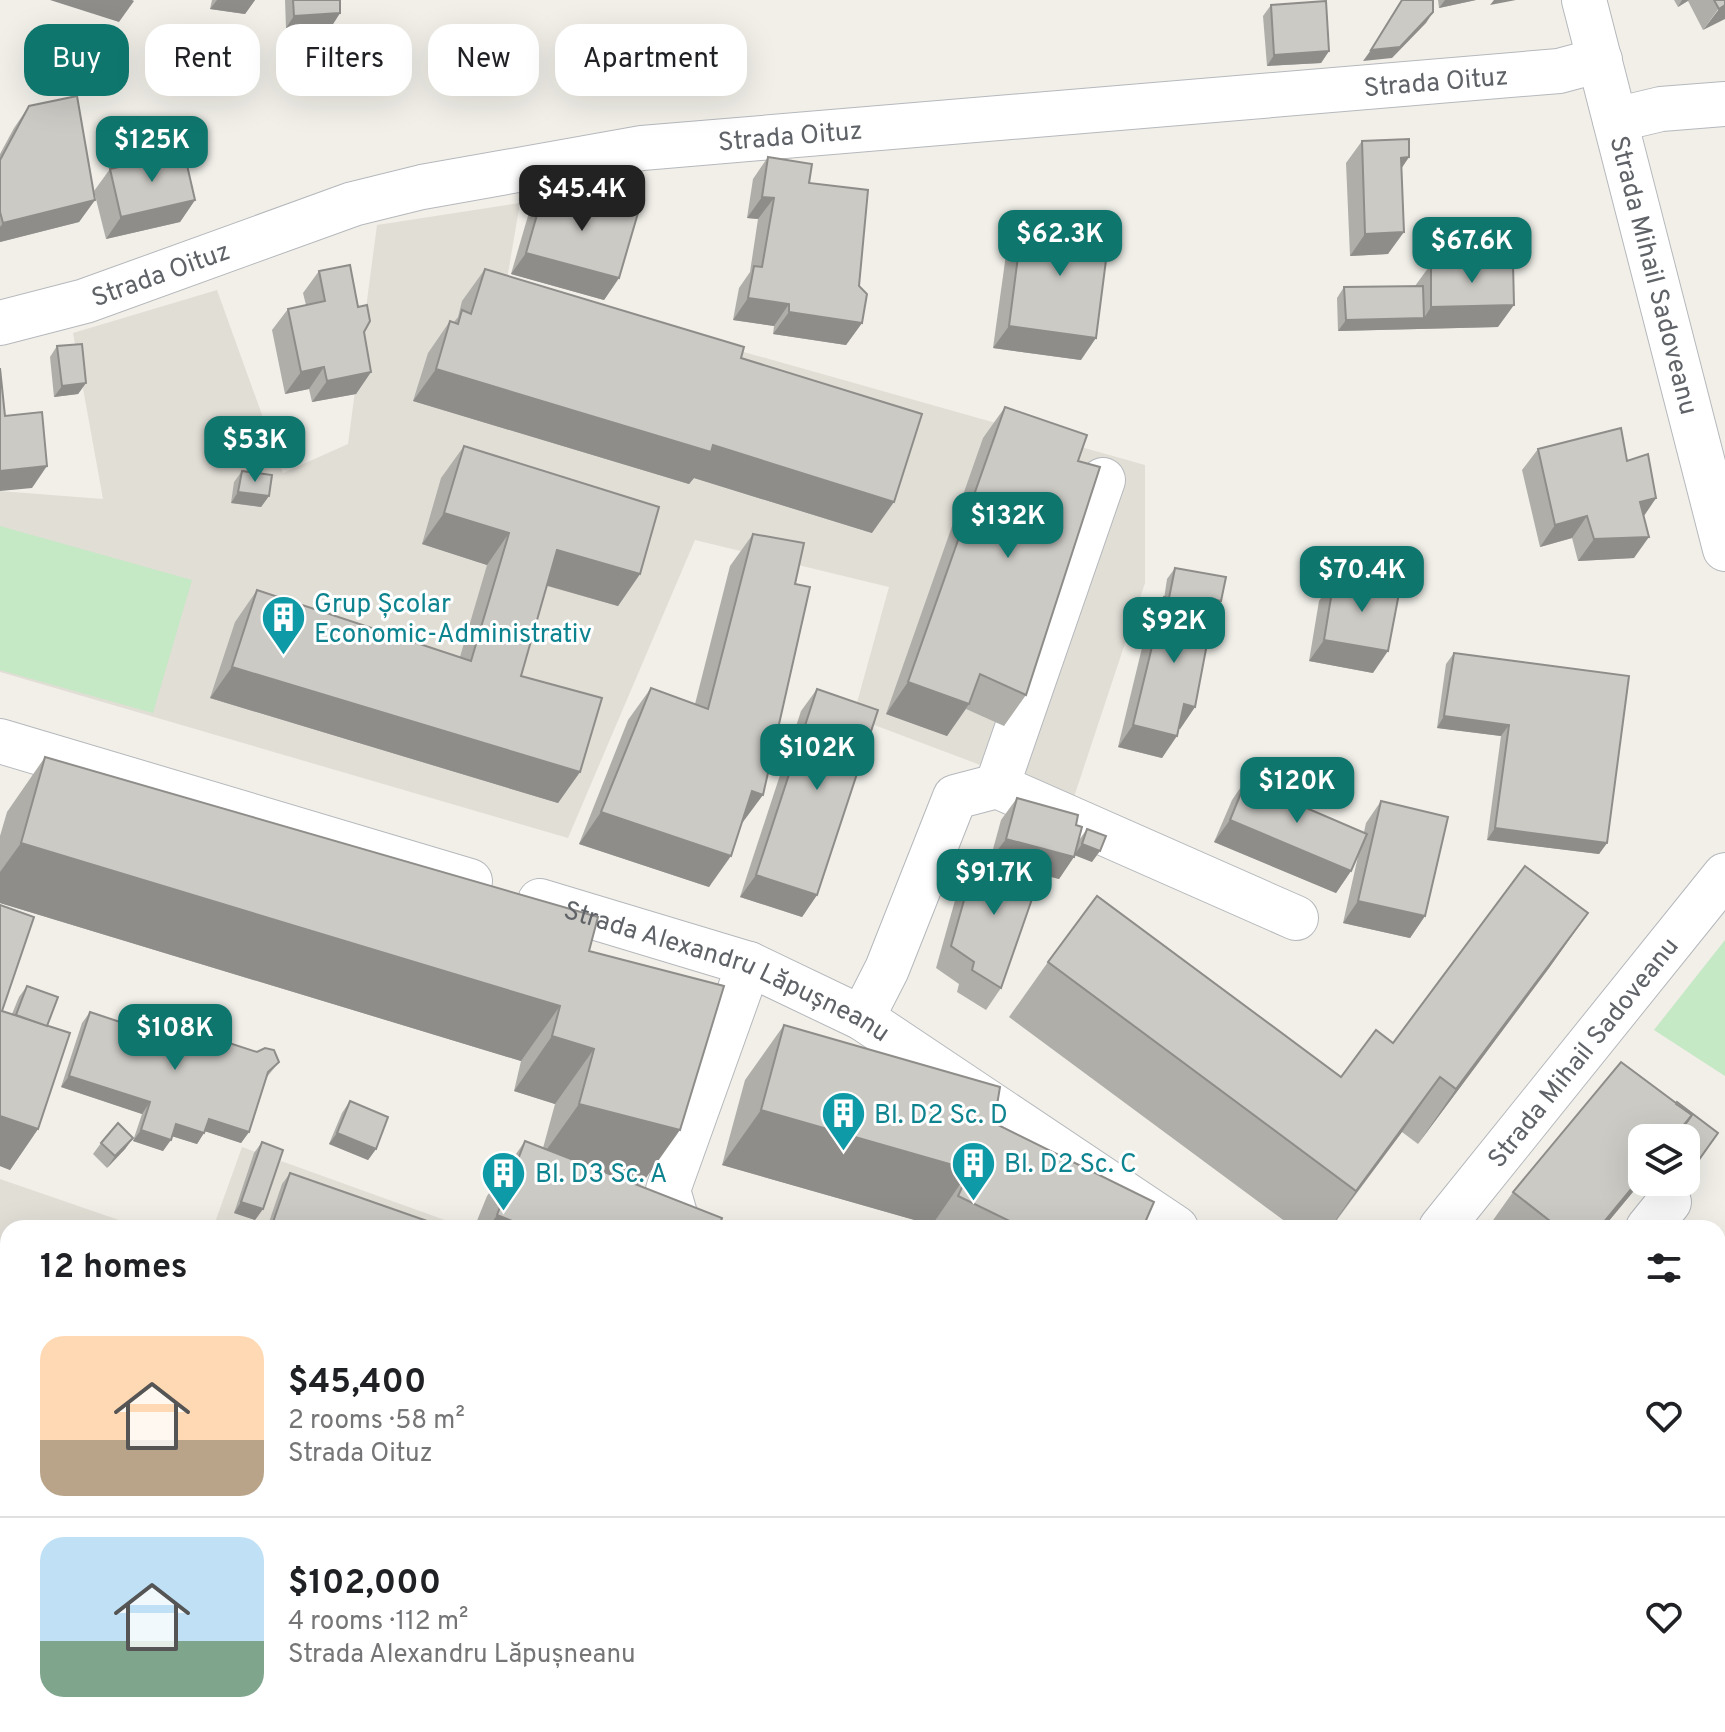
<!DOCTYPE html>
<html lang="en">
<head>
<meta charset="utf-8">
<style>
  body { margin:0; font-family:Overpass,sans-serif; background:#f6f6f6; color:#202124; height:100vh; display:flex; flex-direction:column; font-size:30px; white-space:nowrap }
  * { box-sizing:border-box; margin:0 }
  p { font-size:26px; color:#757577 }
  .icon { flex:none; width:44px; height:44px; fill:none; stroke:currentColor; stroke-width:2; stroke-linecap:round; stroke-linejoin:round }
  .map { position:relative; flex:1; overflow:hidden }
  .panel { position:absolute; left:0px; top:1220px; width:1726px; height:512px; display:flex; flex-direction:column; background:#fff; border-radius:24px 24px 0 0; box-shadow:0 8px 32px #0002 }
  .panel>* { flex:none }
  .guide { position:absolute; left:24px; top:24px; width:800px; height:72px; display:flex; gap:16px }
  .buttons { position:absolute; left:1628px; top:1124px; display:grid; gap:16px }
  .buttons a { display:grid; place-items:center; width:72px; height:72px; border-radius:16px; background:#fff; box-shadow:0 8px 32px #0002; font-size:40px }
  .price { position:absolute; translate:-50% -68px; padding:0 18px; border-radius:16px; background:#0f766e; color:#fff; font-size:26px; line-height:52px; filter:drop-shadow(0 2px 4px #0008) }
  .price::after { content:''; position:absolute; left:50%; top:48px; width:24px; height:18px; margin-left:-12px; background:inherit; clip-path:polygon(0 0,100% 0,50% 100%) }
  .price.on { background:#222; color:#fff }
  ul { padding:0; list-style:none }
  li { display:flex; align-items:center; gap:24px; height:200px; padding:0 40px }
  li+li { border-top:2px solid #e0e0e0 }
  li span { display:grid; place-items:center; flex:none; width:224px; height:160px; border-radius:24px; color:#555 }
  li>.icon { margin-inline-start:auto }
  span .icon { width:96px; height:96px; fill:#fffc; stroke-width:1 }
  li b { font-size:34px }
  h2 { display:flex; justify-content:space-between; align-items:center; height:96px; padding:0 40px; font-size:34px }
  .pill { padding:0 28px; border-radius:24px; background:#fff; box-shadow:0 8px 32px #0002; font-size:28px; line-height:72px }
  .pill.on { background:#0f766e; color:#fff }
  .map>svg:first-child { display:block }
</style>
</head>
<body>
<div class="map">
<svg width="1725" height="1732" viewBox="0 0 1725 1732">
  <rect width="100%" height="100%" fill="#f1efe8"/>
  <g fill="#e1ded6">
    <path d="M520,203L506,285L1145,465V583L1073,800L853,717L889,587L695,540L568,838L0,672V491L103,499L73,333L217,290L283,473L348,444L377,225Z"/>
    <path d="M242,1147L467,1228H213Z"/>
    <path d="M0,1179L142,1228H8V1724H250L247,1732H0Z"/>
  </g>
  <g fill="#c5e8c5">
    <path d="M0,526L192,580L153,713L0,670Z"/>
    <path d="M1725,940V1076L1654,1030Z"/>
    <path d="M877,1724H989L985,1732H894Z"/>
  </g>
  <g fill="none" stroke-linecap="round" stroke-linejoin="round">
    <defs>
      <g id="minor">
        <path id="s1" d="M1584,0L1725,549"/>
        <path d="M1615,120L1661,109L1725,104"/>
        <path id="s2" d="M0,323L85,301L353,204L422,187L642,148L1559,71L1600,60"/>
        <path d="M0,741L470,881"/>
        <path d="M997,786L1103,480"/>
        <path id="s3" d="M540,901L749,964L862,1018L1176,1228"/>
        <path d="M862,1018L887,969L955,797L997,786L1296,918"/>
        <path d="M679,1228L668,1190L749,964"/>
        <path id="s4" d="M1441,1228L1725,875"/>
        <path d="M1648,1228L1669,1202"/>
        <path d="M1718,1609L1725,1614"/>
        <path d="M292,1732L295,1724"/>
        <path d="M1150,1732L1154,1724"/>
      </g>
    </defs>
    <use href="#minor" stroke="#b5b8bc" stroke-width="46"/>
    <use href="#minor" stroke="#fff" stroke-width="44"/>
  </g>
  <g fill="#afaea9">
    <path d="M212,0H255L245,14L210,9Z"/>
    <path d="M285,0H340V13L333,24L286,28Z"/>
    <path d="M1438,0H1476L1439,8Z"/>
    <path d="M1674,0H1725L1703,30L1688,1L1678,7Z"/>
    <path d="M1271,5L1329,51L1321,63L1267,66L1263,16Z"/>
    <path d="M29,106L95,200L79,222L0,242V154L14,128Z"/>
    <path d="M1362,141L1409,157L1401,169L1388,254L1350,256L1346,163Z"/>
    <path d="M768,157L809,183L859,286L862,323L846,345L773,334L774,326L733,320L739,288L750,272L758,219L747,218L753,179Z"/>
    <path d="M110,169L195,200L180,222L106,239L94,191Z"/>
    <path d="M545,187L619,278L604,300L511,274L530,209Z"/>
    <path d="M1023,218L1081,360L993,348L1008,240Z"/>
    <path d="M1431,264L1498,327L1338,331L1337,298L1344,287L1415,286Z"/>
    <path d="M485,269L741,358L872,533L694,478L689,484L413,401L428,353L450,321L454,322L458,317L462,301Z"/>
    <path d="M319,271L364,332L371,372L356,394L312,402L309,389L285,394L272,330L288,309L306,305L303,293Z"/>
    <path d="M57,346L86,383L78,394L54,397L50,357Z"/>
    <path d="M1005,407L1078,461L1026,695L1004,726L966,709L947,736L886,714L983,438Z"/>
    <path d="M464,446L640,574L618,606L547,586L521,676L580,772L558,803L210,698L235,622L257,590L460,657L487,565L422,544L441,478Z"/>
    <path d="M1538,449L1627,461L1656,498L1644,516L1634,558L1578,561L1572,538L1540,547L1522,470Z"/>
    <path d="M242,471L269,496L261,507L231,503L234,482Z"/>
    <path d="M753,534L795,584L741,826L709,887L579,844L628,720L651,688L695,704L730,566Z"/>
    <path d="M1175,568L1213,612L1195,707L1180,729L1179,728L1162,758L1118,747L1149,619L1164,599L1167,579Z"/>
    <path d="M1334,579L1373,673L1309,661L1319,601Z"/>
    <path d="M1454,653L1607,843L1599,854L1487,840L1501,736L1437,728L1446,664Z"/>
    <path d="M817,689V895L802,917L740,897L801,711Z"/>
    <path d="M45,757L589,951L641,1185L634,1184L719,1228H474L487,1196L525,1141L543,1148L555,1104L514,1091L521,1061L0,903V836L7,812Z"/>
    <path d="M1247,778L1304,807L1364,832L1366,823L1381,801L1425,916L1410,938L1343,923L1359,852L1351,871L1336,893L1214,842L1232,800Z"/>
    <path d="M1017,798L1076,825L1079,840L1087,829L1092,862L1075,855L1059,879L990,860L1001,820Z"/>
    <path d="M976,858L1001,988L986,1010L957,992L959,984L936,968L961,879Z"/>
    <path d="M0,905L2,1011L12,1014L19,997L27,986L47,1026L38,1129L10,1170L0,1166Z"/>
    <path d="M1588,913L1549,968L1418,1144L1402,1132L1331,1228H1294L1009,1017L1048,962L1341,1077Z"/>
    <path d="M90,1012L129,1025L135,1017L185,1032L189,1027L279,1062L267,1077L249,1132L241,1143L205,1131L197,1144L172,1136L163,1151L133,1141L142,1114L61,1087L82,1023Z"/>
    <path d="M784,1025L994,1123L1146,1228H930L932,1225L722,1165L745,1080Z"/>
    <path d="M350,1101L376,1149L368,1160L329,1144L342,1113Z"/>
    <path d="M1676,1104L1718,1133L1686,1179V1138H1642V1181L1603,1228H1497L1491,1223L1513,1192Z"/>
    <path d="M133,1138L125,1149L107,1168L93,1154L101,1143Z"/>
    <path d="M262,1142L263,1209L255,1220L234,1213L254,1153Z"/>
    <path d="M290,1173L447,1228H267L282,1184Z"/>
    <path d="M1725,1464V1550L1718,1545V1473Z"/>
    <path d="M327,1724H446L440,1732H324Z"/>
    <path d="M613,1724H727L724,1732H610Z"/>
    <path d="M989,1724H1088L1084,1732H985Z"/>
    <path d="M1270,1724H1314L1310,1732H1267Z"/>
    <path d="M1636,1724H1703L1708,1732H1632Z"/>
  </g>
  <g fill="#8f8d8a">
    <path d="M50,0H132L134,1L119,22Z"/>
    <path d="M217,0H255L245,14L210,9Z"/>
    <path d="M1445,0H1476L1439,8Z"/>
    <path d="M1494,0H1516L1490,5Z"/>
    <path d="M1682,0H1689L1678,7Z"/>
    <path d="M1725,5V19L1703,30L1719,9Z"/>
    <path d="M1433,12L1426,23L1392,58L1363,61L1371,50Z"/>
    <path d="M340,13L333,24L286,28L294,16Z"/>
    <path d="M1329,51L1321,63L1267,66L1274,55Z"/>
    <path d="M1409,157L1394,179L1401,158Z"/>
    <path d="M762,197L774,198L758,219L747,218Z"/>
    <path d="M95,200L79,222L0,242V227L3,223Z"/>
    <path d="M195,200L180,222L106,239L121,217Z"/>
    <path d="M1404,232L1388,254L1350,256L1365,234Z"/>
    <path d="M526,253L619,278L604,300L511,274Z"/>
    <path d="M748,298L789,304L774,326L733,320Z"/>
    <path d="M1514,305L1498,327L1338,331L1346,320L1424,318L1431,307Z"/>
    <path d="M789,312L862,323L846,345L773,334Z"/>
    <path d="M1009,326L1096,338L1081,360L993,348Z"/>
    <path d="M324,367L309,389L285,394L301,372Z"/>
    <path d="M436,369L713,445L894,502L872,533L694,478L689,484L413,401Z"/>
    <path d="M371,372L356,394L312,402L327,381Z"/>
    <path d="M86,383L78,394L54,397L62,386Z"/>
    <path d="M47,466L32,488L0,491V471Z"/>
    <path d="M238,492L269,496L261,507L231,503Z"/>
    <path d="M1656,498L1641,520L1640,502Z"/>
    <path d="M444,513L509,533L487,565L422,544Z"/>
    <path d="M1587,516L1572,538L1540,547L1555,525Z"/>
    <path d="M1649,537L1634,558L1578,561L1594,539Z"/>
    <path d="M557,550L640,574L618,606L535,582Z"/>
    <path d="M1211,599L1221,601L1213,612L1203,610Z"/>
    <path d="M1324,640L1388,651L1373,673L1309,661Z"/>
    <path d="M232,667L580,772L558,803L210,698Z"/>
    <path d="M908,682L969,704L947,736L886,714Z"/>
    <path d="M1184,704L1195,707L1180,729L1169,726Z"/>
    <path d="M1444,716L1509,725L1501,736L1437,728Z"/>
    <path d="M1133,725L1177,736L1162,758L1118,747Z"/>
    <path d="M752,791L763,795L740,826Z"/>
    <path d="M601,812L731,856L709,887L579,844Z"/>
    <path d="M1230,820L1351,871L1336,893L1214,842Z"/>
    <path d="M1495,828L1607,843L1599,854L1487,840Z"/>
    <path d="M1006,839L1074,857L1059,879L990,860Z"/>
    <path d="M21,843L560,1006L521,1061L0,903V872Z"/>
    <path d="M1082,844L1100,851L1092,862L1074,855Z"/>
    <path d="M756,875L817,895L802,917L740,897Z"/>
    <path d="M1358,901L1425,916L1410,938L1343,923Z"/>
    <path d="M1588,913L1549,968L1418,1144L1456,1089Z"/>
    <path d="M552,1036L594,1049L555,1104L514,1091Z"/>
    <path d="M69,1076L150,1102L142,1114L61,1087Z"/>
    <path d="M1440,1077L1402,1132L1330,1228L1356,1191Z"/>
    <path d="M579,1104L680,1130L641,1185L540,1159Z"/>
    <path d="M761,1110L970,1170L932,1225L722,1165Z"/>
    <path d="M0,1116L38,1129L10,1170L0,1166Z"/>
    <path d="M209,1119L249,1132L241,1143L201,1130Z"/>
    <path d="M176,1124L204,1133L197,1144L168,1135Z"/>
    <path d="M141,1130L171,1140L163,1151L133,1141Z"/>
    <path d="M337,1133L376,1149L368,1160L329,1144Z"/>
    <path d="M133,1138L125,1149L107,1168L115,1156Z"/>
    <path d="M1642,1176V1181L1603,1228H1599Z"/>
    <path d="M241,1202L263,1209L255,1220L234,1213Z"/>
    <path d="M497,1215L530,1228H488Z"/>
    <path d="M0,1325L8,1328V1356L2,1346L0,1348Z"/>
    <path d="M1725,1335V1351L1718,1352V1345Z"/>
    <path d="M0,1381L8,1383V1397L0,1394Z"/>
    <path d="M0,1586L8,1589V1616L0,1613Z"/>
    <path d="M413,1724H446L440,1732H426L411,1727Z"/>
    <path d="M1272,1724H1295L1289,1732H1267Z"/>
    <path d="M1298,1726L1313,1729L1310,1732H1293Z"/>
  </g>
  <g fill="#cccac5" stroke="#8f8d8a" stroke-width="2">
    <path d="M293,0H340V13L294,16Z"/>
    <path d="M1402,0H1433V12L1400,47L1371,50Z"/>
    <path d="M1714,0H1725V5L1719,9Z"/>
    <path d="M1326,1L1329,51L1274,55L1271,5Z"/>
    <path d="M77,96L95,200L3,223L0,212V160L29,106Z"/>
    <path d="M1409,139V157L1401,158L1404,232L1365,234L1362,141Z"/>
    <path d="M184,152L195,200L121,217L110,169Z"/>
    <path d="M768,157L812,164L809,183L868,190L859,286L867,294L862,323L789,312V304L748,298L754,266L762,267L774,198L762,197Z"/>
    <path d="M545,187L638,213L619,278L526,253Z"/>
    <path d="M1023,218L1110,229L1096,338L1009,326Z"/>
    <path d="M1513,263L1514,305L1431,307V264Z"/>
    <path d="M350,265L358,307L367,305L370,321L364,332L371,372L327,381L324,367L301,372L288,309L325,301L319,271Z"/>
    <path d="M485,269L744,347L741,358L922,414L894,502L713,445L711,452L436,369L450,321L458,324L462,310L471,314Z"/>
    <path d="M1423,286L1424,318L1346,320L1344,287Z"/>
    <path d="M82,344L86,383L62,386L57,346Z"/>
    <path d="M0,368L5,416L42,412L47,466L0,471Z"/>
    <path d="M1005,407L1087,435L1078,461L1100,467L1026,695L980,674L969,704L908,682Z"/>
    <path d="M1621,428L1627,461L1648,454L1656,498L1640,502L1649,537L1594,539L1587,516L1555,525L1538,449Z"/>
    <path d="M464,446L659,507L640,574L557,550L521,676L602,698L580,772L232,667L257,590L471,661L509,533L444,513Z"/>
    <path d="M242,471L272,475L269,496L238,492Z"/>
    <path d="M753,534L804,543L795,584L810,587L763,795L752,791L731,856L601,812L651,688L708,709Z"/>
    <path d="M1175,568L1226,577L1221,601L1211,599L1209,606L1169,598Z"/>
    <path d="M1334,579L1400,588L1388,651L1324,640Z"/>
    <path d="M1164,597L1214,607L1195,707L1184,704L1177,736L1133,725Z"/>
    <path d="M1454,653L1629,676L1607,843L1495,828L1509,725L1444,716Z"/>
    <path d="M817,689L878,710L817,895L756,875Z"/>
    <path d="M45,757L598,917L589,951L724,986L680,1130L579,1104L594,1049L552,1036L560,1006L21,843Z"/>
    <path d="M1247,778L1306,803L1304,807L1367,834L1351,871L1230,820Z"/>
    <path d="M1017,798L1078,815L1076,825L1082,827L1074,857L1006,839Z"/>
    <path d="M1381,801L1448,817L1425,916L1358,901Z"/>
    <path d="M1087,829L1106,836L1100,851L1082,844Z"/>
    <path d="M976,858L1040,876L1001,988L972,970L974,962L951,946Z"/>
    <path d="M1525,866L1588,913L1456,1089L1440,1077L1356,1191L1048,962L1097,896L1341,1077L1376,1030L1393,1043Z"/>
    <path d="M0,905L34,917L2,1011L70,1033L38,1129L0,1116Z"/>
    <path d="M27,986L58,997L47,1026L16,1015Z"/>
    <path d="M90,1012L132,1026L135,1017L158,1025L160,1022L187,1033L189,1027L197,1024L228,1035L231,1039L229,1043L257,1052L265,1048L274,1050L279,1062L268,1072L249,1132L209,1119L204,1133L176,1124L171,1140L141,1130L150,1102L69,1076Z"/>
    <path d="M784,1025L1000,1087L994,1123L1154,1202L1143,1227L1146,1228H1024L958,1196L970,1170L761,1110Z"/>
    <path d="M1621,1062L1692,1115L1673,1138H1642V1176L1599,1228H1559L1513,1192Z"/>
    <path d="M350,1101L388,1117L376,1149L337,1133Z"/>
    <path d="M1677,1102L1718,1133L1693,1168L1686,1163V1138H1676L1692,1115L1676,1104Z"/>
    <path d="M118,1123L133,1138L115,1156L101,1143Z"/>
    <path d="M525,1141L722,1218L719,1228H530L497,1215Z"/>
    <path d="M262,1142L283,1150L263,1209L241,1202Z"/>
    <path d="M290,1173L447,1228H271Z"/>
    <path d="M1725,1258V1335L1718,1346V1268Z"/>
    <path d="M0,1272L8,1275V1328L0,1325Z"/>
    <path d="M2,1346L8,1348V1383L0,1381V1351Z"/>
    <path d="M1725,1464V1504L1718,1499V1473Z"/>
    <path d="M0,1508L8,1511V1589L0,1586Z"/>
    <path d="M343,1724H428L425,1732H340Z"/>
    <path d="M630,1724H727L724,1732H627Z"/>
    <path d="M999,1724H1088L1084,1732H995Z"/>
    <path d="M1298,1724H1314L1313,1729L1298,1726Z"/>
    <path d="M1459,1724H1542L1539,1732H1456Z"/>
    <path d="M1638,1724H1703L1710,1727L1708,1732H1639L1635,1730Z"/>
  </g>
  <defs>
    <symbol id="building-pin" viewBox="-11 -11 22 30"><path d="M0 17L-7.5 6A9.5 9.5 0 1 1 7.5 6Z" fill="#0f9aa8" stroke="#fff"/><path d="M-4-6H4V6H1V3H-1V6H-4ZM-2.5-4.3h1.7v1.8h-1.7ZM.8-4.3h1.7v1.8H.8ZM-2.5-1h1.7V.8h-1.7ZM.8-1h1.7V.8H.8Z" fill="#fff"/></symbol>
  </defs>
  <g fill-rule="evenodd">
    <use href="#building-pin" x="258" y="592" width="51" height="69"/>
    <use href="#building-pin" x="818" y="1088" width="51" height="69"/>
    <use href="#building-pin" x="948" y="1138" width="51" height="69"/>
    <use href="#building-pin" x="478" y="1148" width="51" height="69"/>
  </g>
  <g text-anchor="middle" stroke-width="6" stroke-linejoin="round" paint-order="stroke">
    <g font-size="26" fill="#5f6368" stroke="#fff">
      <text dy="9" stroke="none"><textPath href="#s2" startOffset="1464">Strada Oituz</textPath></text>
      <text dy="9" stroke="none"><textPath href="#s2" startOffset="816">Strada Oituz</textPath></text>
      <text dy="9" stroke="none"><textPath href="#s2" startOffset="168">Strada Oituz</textPath></text>
      <text dy="9" stroke="none"><textPath href="#s1" startOffset="284">Strada Mihail Sadoveanu</textPath></text>
      <text dy="9" stroke="none"><textPath href="#s3" startOffset="200">Strada Alexandru Lăpușneanu</textPath></text>
      <text dy="9" stroke="none"><textPath href="#s4" startOffset="226">Strada Mihail Sadoveanu</textPath></text>
    </g>
    <g font-size="26" fill="#0d838f" stroke="#fff" text-anchor="start">
      <text x="314" y="612">Grup Școlar<tspan x="314" dy="30">Economic-Administrativ</tspan></text>
      <text x="874" y="1123">Bl. D2 Sc. D</text>
      <text x="1004" y="1172">Bl. D2 Sc. C</text>
      <text x="535" y="1182">Bl. D3 Sc. A</text>
    </g>
  </g>
</svg>
<div class="buttons">
<a><svg class="icon" aria-label="layers" viewBox="0 0 24 24"><path d="M12 4l9 5-9 5-9-5zM3 14l9 5 9-5"/></svg></a>
</div>
<b class="price" style="left:152px;top:184px">$125K</b>
<b class="price on" style="left:582px;top:233px">$45.4K</b>
<b class="price" style="left:1060px;top:278px">$62.3K</b>
<b class="price" style="left:1472px;top:285px">$67.6K</b>
<b class="price" style="left:255px;top:484px">$53K</b>
<b class="price" style="left:1008px;top:560px">$132K</b>
<b class="price" style="left:1362px;top:614px">$70.4K</b>
<b class="price" style="left:1174px;top:665px">$92K</b>
<b class="price" style="left:817px;top:792px">$102K</b>
<b class="price" style="left:1297px;top:825px">$120K</b>
<b class="price" style="left:994px;top:917px">$91.7K</b>
<b class="price" style="left:175px;top:1072px">$108K</b>
<div class="guide">
<a class="pill on">Buy</a>
<a class="pill">Rent</a>
<a class="pill">Filters</a>
<a class="pill">New</a>
<a class="pill">Apartment</a>
</div>
<section class="panel">
<h2>12 homes<svg class="icon" aria-label="filters" viewBox="0 0 24 24"><path d="M4 7h16M4 17h16"/><circle cx="9" cy="7" r="2"/><circle cx="15" cy="17" r="2"/></svg></h2>
<ul>
<li><span style="background:linear-gradient(#ffd9b3 65%,#b9a48a 0)"><svg class="icon" aria-label="home" viewBox="0 0 24 24"><path d="M3 11l9-7 9 7M6 9v11h12V9"/></svg></span><div><b>$45,400</b><p>2 rooms · 58 m²</p><p>Strada Oituz</p></div><svg class="icon" aria-label="heart" viewBox="0 0 24 24"><path d="M12 20l-8-8c-3-5 5-10 8-4 3-6 11-1 8 4z"/></svg></li>
<li><span style="background:linear-gradient(#bfe0f5 65%,#7fa58c 0)"><svg class="icon" aria-label="home" viewBox="0 0 24 24"><path d="M3 11l9-7 9 7M6 9v11h12V9"/></svg></span><div><b>$102,000</b><p>4 rooms · 112 m²</p><p>Strada Alexandru Lăpușneanu</p></div><svg class="icon" aria-label="heart" viewBox="0 0 24 24"><path d="M12 20l-8-8c-3-5 5-10 8-4 3-6 11-1 8 4z"/></svg></li>
</ul>
</section>
</div>
</body>
</html>
